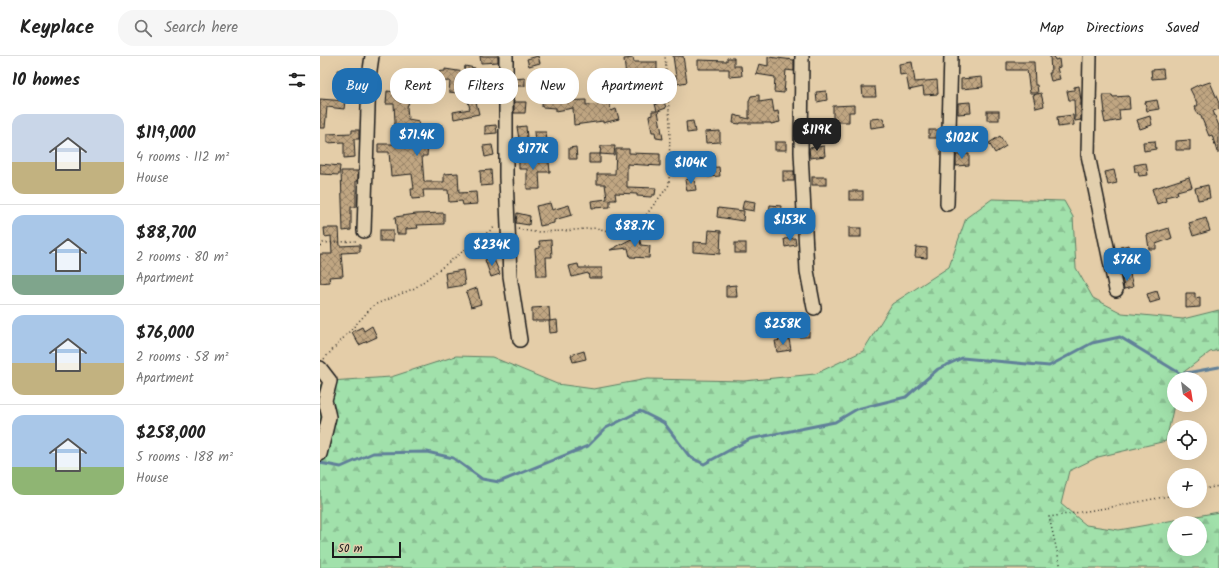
<!DOCTYPE html>
<html lang="en">
<head>
<meta charset="utf-8">
<style>
  body { margin:0; font-family:Kalam,sans-serif; background:#f6f6f6; color:#222; height:100vh; display:flex; flex-direction:column; font-size:15px; white-space:nowrap }
  * { box-sizing:border-box; margin:0 }
  p { font-size:13px; color:#767676 }
  .icon { flex:none; width:22px; height:22px; fill:none; stroke:currentColor; stroke-width:2; stroke-linecap:round; stroke-linejoin:round }
  .map { position:relative; flex:1; overflow:hidden }
  .details { display:flex; flex-direction:column; background:#fff; width:320px }
  .details>* { flex:none }
  .guide { position:absolute; left:12px; top:12px; width:380px; height:36px; display:flex; gap:8px }
  .needle { width:26px; rotate:150deg }
  .fabs { position:absolute; left:847px; top:316px; display:grid; gap:8px }
  .fabs a { display:grid; place-items:center; width:40px; height:40px; border-radius:50%; background:#fff; box-shadow:0 4px 16px #0002; font-size:20px }
  .scale { position:absolute; left:12px; bottom:10px; width:69px; box-sizing:border-box; padding-left:4px; border:2px solid #1c1c1c; border-top:0; font-size:11px; line-height:14px; white-space:nowrap; color:#1c1c1c; -webkit-text-stroke:3px #e2cfad; paint-order:stroke }
  .price { position:absolute; translate:-50% -34px; padding:0 9px; border-radius:8px; background:#1f6fb2; color:#fff; font-size:13px; line-height:26px; filter:drop-shadow(0 1px 2px #0008) }
  .price::after { content:''; position:absolute; left:50%; top:24px; width:12px; height:9px; margin-left:-6px; background:inherit; clip-path:polygon(0 0,100% 0,50% 100%) }
  .price.on { background:#222; color:#fff }
  ul { padding:0; list-style:none }
  li { display:flex; align-items:center; gap:12px; height:100px; padding:0 12px }
  li+li { border-top:1px solid #e0e0e0 }
  li span { display:grid; place-items:center; flex:none; width:112px; height:80px; border-radius:12px; color:#555 }
  li>.icon { margin-inline-start:auto }
  span .icon { width:48px; height:48px; fill:#fffc; stroke-width:1 }
  li b { font-size:17px }
  h2 { display:flex; justify-content:space-between; align-items:center; height:48px; padding:0 12px; font-size:17px }
  .pill { padding:0 14px; border-radius:16px; background:#fff; box-shadow:0 4px 16px #0002; font-size:14px; line-height:36px }
  .pill.on { background:#1f6fb2; color:#fff }
  header { display:flex; align-items:center; gap:24px; box-sizing:border-box; height:56px; padding:0 20px; background:#fff; border-bottom:1px solid #e0e0e0 }
  header strong { font-size:19px }
  nav { display:flex; gap:22px; margin-inline-start:auto; font-size:14px }
  .search { width:280px; height:36px; background:#f6f6f6; display:flex; align-items:center; gap:10px; box-sizing:border-box; padding:0 14px; border-radius:16px; color:#767676; font-size:15px }
  main { display:flex; flex:1; min-height:0 }
  .map>svg:first-child { display:block }
</style>
</head>
<body>
<header>
<strong>Keyplace</strong>
<div class="search"><svg class="icon" aria-label="search" viewBox="0 0 24 24"><circle cx="10" cy="10" r="6"/><path d="M15 15l6 6"/></svg>Search here</div>
<nav><a>Map</a><a>Directions</a><a>Saved</a></nav>
</header>
<main>
<section class="details">
<h2>10 homes<svg class="icon" aria-label="filters" viewBox="0 0 24 24"><path d="M4 7h16M4 17h16"/><circle cx="9" cy="7" r="2"/><circle cx="15" cy="17" r="2"/></svg></h2>
<ul>
<li><span style="background:linear-gradient(#c9d6e8 60%,#c2b280 0)"><svg class="icon" aria-label="home" viewBox="0 0 24 24"><path d="M3 11l9-7 9 7M6 9v11h12V9"/></svg></span><div><b>$119,000</b><p>4 rooms · 112 m²</p><p>House</p></div></li>
<li><span style="background:linear-gradient(#a9c7e8 75%,#7fa58c 0)"><svg class="icon" aria-label="home" viewBox="0 0 24 24"><path d="M3 11l9-7 9 7M6 9v11h12V9"/></svg></span><div><b>$88,700</b><p>2 rooms · 80 m²</p><p>Apartment</p></div></li>
<li><span style="background:linear-gradient(#a9c7e8 60%,#c2b280 0)"><svg class="icon" aria-label="home" viewBox="0 0 24 24"><path d="M3 11l9-7 9 7M6 9v11h12V9"/></svg></span><div><b>$76,000</b><p>2 rooms · 58 m²</p><p>Apartment</p></div></li>
<li><span style="background:linear-gradient(#a9c7e8 65%,#8fb573 0)"><svg class="icon" aria-label="home" viewBox="0 0 24 24"><path d="M3 11l9-7 9 7M6 9v11h12V9"/></svg></span><div><b>$258,000</b><p>5 rooms · 188 m²</p><p>House</p></div></li>
</ul>
</section>
<div class="map">
<svg width="899" height="512" viewBox="0 0 899 512">
  <defs>
    <pattern id="forest-firs" width="22" height="20" patternUnits="userSpaceOnUse"><rect width="22" height="20" fill="#a1e1ab"/><path d="M5 1l3.5 6h-7zM16 11l3.5 6h-7z" fill="#8ac093"/></pattern>
    <pattern id="building-cross-hatch" width="8" height="8" patternUnits="userSpaceOnUse"><rect width="8" height="8" fill="#c0a682"/><path d="M0 0l8 8M0 8l8-8" fill="none" stroke="#9b866a"/></pattern>
  </defs>
  <rect width="100%" height="100%" fill="#e4cda8"/>
  <filter id="ink" filterUnits="userSpaceOnUse"><feTurbulence type="fractalNoise" baseFrequency=".025" numOctaves="2"/><feDisplacementMap in="SourceGraphic" scale="8" xChannelSelector="R" yChannelSelector="G"/><feConvolveMatrix kernelMatrix="1 2 1 2 8 2 1 2 1" color-interpolation-filters="sRGB"/></filter>
  <g filter="url(#ink)">
    <path fill="url(#forest-firs)" stroke="#5e7e64" fill-rule="evenodd" d="M672,143L744,145L753,161L756,212L773,242L802,257L863,263L899,254V294L890,296L861,318L860,323H854V349L846,385L778,401L749,415L741,448L766,469L799,474L899,456V512H0V329L10,325L71,321L136,300L172,301L237,328L274,333L327,323L424,325L495,318L543,295L572,248L629,211L646,162ZM854,467H880V493H854Z"/>
    <g fill="none" stroke-linecap="round" stroke-linejoin="round">
      <path stroke="#618099" stroke-width="3" d="M0,407L21,411L53,397L107,396L133,402L162,423L179,426L268,390L286,372L320,355L344,367L370,401L384,408L430,383L515,366L537,353L586,341L618,313L642,302L729,310L772,287L800,281L861,318L899,311"/>
    </g>
    <g fill="url(#building-cross-hatch)" stroke="#1c1c1c">
      <path d="M160,0H178V6L161,7Z"/>
      <path d="M218,0L220,7L209,10L207,3Z"/>
      <path d="M353,0H363L367,26L357,28Z"/>
      <path d="M730,0H734L735,4L739,3L740,11L737,12L740,23L731,25L729,17H731Z"/>
      <path d="M448,1L474,4V15L466,14L464,37L454,36L455,21L436,18L439,8L448,10Z"/>
      <path d="M313,2L314,6H337V14L315,15L316,19L313,20L318,36L304,40L301,30L307,29L304,3Z"/>
      <path d="M407,2H414V10H421L422,20L409,21V13H378V4L407,5Z"/>
      <path d="M592,6L595,26L617,24L618,38L604,39L603,31L589,34L586,18L580,19L579,8Z"/>
      <path d="M687,6H714L715,29H717L718,37H710L707,14H687Z"/>
      <path d="M145,10L155,12L153,26L161,24L162,32L153,34L159,58L134,63L133,56L150,53L146,38L129,36L130,25L102,27V17L125,15V13L144,16Z"/>
      <path d="M843,13L844,22L832,23L831,14Z"/>
      <path d="M18,14L32,15L31,27L18,26Z"/>
      <path d="M290,16L292,25L286,27L291,55L296,53L299,63L283,67V65L254,69L253,52L236,55V52L222,51L223,24H233V19L240,18L241,26H238L241,45L266,44V49L282,48L276,20Z"/>
      <path d="M662,21L663,31L641,33V23Z"/>
      <path d="M205,22V30H194V23Z"/>
      <path d="M890,26L899,47V53L893,55L899,70V96H897L892,79L889,80L880,58L878,59L875,51L878,49L870,33L880,28L881,29Z"/>
      <path d="M759,30L761,45V64L755,65L754,44H749L747,35L754,34V31Z"/>
      <path d="M542,31H555L556,41H543Z"/>
      <path d="M67,35L76,36V38L90,44L87,51L88,63L99,65L96,87H108L107,100H102L104,126H124V118L138,117L139,137L156,136L157,148L143,149L142,145L129,146L128,134H103L104,142L92,143L91,133H94L92,118L71,120L69,96H58V88H87V75L74,73L75,66L74,48H66Z"/>
      <path d="M506,35L507,44L497,46L496,36Z"/>
      <path d="M721,37L724,50L716,52L713,39Z"/>
      <path d="M439,39V46L452,44L454,56L458,55L460,66L451,68V67H420V68L413,67L414,59L429,63V45L431,40Z"/>
      <path d="M783,39H792L793,41L809,40L810,53L799,54L800,64L785,67L783,57H785Z"/>
      <path d="M0,43L25,45L24,53L7,51L5,72H0Z"/>
      <path d="M837,44L839,53L827,55L825,46Z"/>
      <path d="M344,45L346,52L338,55L343,83L336,82L335,76H332L329,60L332,59V55H337L335,48Z"/>
      <path d="M194,46H206L205,57H194Z"/>
      <path d="M650,46L651,57L638,58V47Z"/>
      <path d="M534,49V56H529V66H513V50Z"/>
      <rect x="667" y="55" width="12" height="9"/>
      <path d="M753,59L754,69L738,71L737,61Z"/>
      <path d="M830,60L832,69L820,73L817,64Z"/>
      <path d="M563,62L565,70L551,72L550,63Z"/>
      <path d="M373,65L375,76L367,77L366,66Z"/>
      <path d="M176,69L177,77L165,78V70Z"/>
      <path d="M206,70L207,82L199,83L197,71Z"/>
      <path d="M32,74H39V83H34L35,101L24,102V86L7,87V78L32,77Z"/>
      <rect x="609" y="74" width="11" height="8"/>
      <path d="M400,75V86L386,87L385,76Z"/>
      <path d="M214,76H226L227,85L215,86Z"/>
      <path d="M680,80L686,90L675,97L669,87Z"/>
      <path d="M870,84V94H856V85Z"/>
      <path d="M835,85L836,93L824,95L823,86Z"/>
      <rect x="455" y="86" width="11" height="8"/>
      <path d="M172,89L174,99L165,101L163,90Z"/>
      <path d="M281,90H295L294,99L280,98V107H269V98H280Z"/>
      <path d="M504,90L505,100L490,102L489,92Z"/>
      <path d="M256,91L257,103H249V92Z"/>
      <path d="M296,93H309V97L340,98V110L307,108V131L336,132L335,139H332L331,141L317,140V138L295,137L296,144H290V151L272,152L271,145L287,143L285,128H277V118H295Z"/>
      <path d="M649,98V109L636,110V99Z"/>
      <path d="M199,99H209V106H229L230,116H219L220,133H207V113H199Z"/>
      <path d="M826,107L828,119L819,120L818,116H815L814,109Z"/>
      <path d="M0,108L20,110L19,119L0,118Z"/>
      <path d="M399,111L400,120L388,121L387,112Z"/>
      <path d="M171,114L172,129L161,130L160,115Z"/>
      <path d="M794,114L797,127L788,129L785,116Z"/>
      <path d="M21,115H38V125H36V151H31V174L23,175Z"/>
      <rect x="463" y="115" width="11" height="10"/>
      <rect x="492" y="121" width="14" height="8"/>
      <path d="M869,121L872,131L857,135L858,138L845,141L846,145L837,148L832,133Z"/>
      <path d="M374,122L376,134L367,135L365,124Z"/>
      <path d="M888,129L890,142L878,144L875,132Z"/>
      <rect x="529" y="135" width="14" height="9"/>
      <path d="M424,144L435,146L434,155L422,153Z"/>
      <path d="M230,147L232,154L249,149L252,159L234,164V167L220,170L216,150Z"/>
      <path d="M450,149L461,150L460,159L449,158Z"/>
      <path d="M398,152L424,155L423,165L397,161Z"/>
      <path d="M124,157V168L97,169L98,172L86,173V178H77L75,161L96,158Z"/>
      <path d="M197,157L210,160L209,169L196,167Z"/>
      <path d="M886,162L890,175L873,180L869,167Z"/>
      <path d="M4,172H19L20,190L40,189V196L22,197L21,198L23,220L9,221L10,226L0,227V198H12L11,180L5,181Z"/>
      <rect x="529" y="172" width="12" height="9"/>
      <path d="M849,172L852,182L836,188V193H829L827,179Z"/>
      <rect x="60" y="174" width="13" height="11"/>
      <path d="M389,174L401,175L400,198L373,196V186L388,187Z"/>
      <path d="M317,180V182L319,181L321,189L330,190L329,202L310,201L308,192L290,194Z"/>
      <path d="M475,182L476,189L465,191L464,183Z"/>
      <path d="M231,184L232,201H226L227,220H217L215,193L220,192L219,185Z"/>
      <rect x="415" y="187" width="11" height="10"/>
      <path d="M809,189L811,198L803,200L800,191Z"/>
      <path d="M596,191L607,192V202L595,201Z"/>
      <path d="M173,201L180,218L171,221L165,204Z"/>
      <path d="M258,208L259,212H282V222H269L268,217L252,221L249,210Z"/>
      <path d="M143,214L145,229L127,232L125,217Z"/>
      <path d="M810,218L813,231L804,233L802,220Z"/>
      <path d="M416,229L417,241H406V230Z"/>
      <path d="M157,232L161,248L151,251L146,236Z"/>
      <path d="M837,235L840,244L830,247L827,238Z"/>
      <path d="M866,237H875V242L880,241V251L866,252Z"/>
      <path d="M229,251L230,265H212V252Z"/>
      <path d="M237,264L238,276L230,277L229,265Z"/>
      <path d="M52,270L57,281L39,289L32,276L42,271L44,275Z"/>
      <rect x="478" y="273" width="11" height="8"/>
      <path d="M469,283L471,294L457,296L455,285Z"/>
      <path d="M264,295L266,303L253,306L251,299Z"/>
    </g>
    <g fill="none" stroke-linecap="round" stroke-linejoin="round">
      <defs>
        <g id="minor">
          <path d="M186,0V121L190,220L200,284"/>
          <path d="M482,0L481,96L487,215L494,252"/>
          <path d="M770,0L768,99L796,234"/>
          <path d="M627,148L631,0"/>
          <path d="M44,175L49,21L52,0"/>
          <path d="M0,312L10,325L5,344L9,361L0,398"/>
        </g>
      </defs>
      <use href="#minor" stroke="#1c1c1c" stroke-width="16"/>
      <g stroke="#1c1c1c" stroke-width="1.5" stroke-dasharray="1 3" stroke-linecap="butt">
        <path d="M198,173L214,176L244,175L276,172L301,178L326,159L349,129L350,67L345,0"/>
        <path d="M0,190L3,187L36,185L38,183"/>
        <path d="M4,303L54,249L95,232L176,170"/>
        <path d="M880,434L899,430"/>
        <path d="M741,512L729,461L786,452L854,439"/>
      </g>
      <use href="#minor" stroke="#e2cfad" stroke-width="13"/>
    </g>
  </g>
</svg>
<div class="fabs">
<a><svg class="needle" viewBox="-14 -14 28 28"><path d="M0-13l5 13h-10z" fill="#e53935"/><path d="M0 13l5-13h-10z" fill="#767676"/></svg></a>
<a><svg class="icon" aria-label="locate" viewBox="0 0 24 24"><circle cx="12" cy="12" r="6"/><path d="M12 2v4M12 18v4M2 12h4M18 12h4"/></svg></a>
<a>+</a>
<a>−</a>
</div>
<div class="scale">50 m</div>
<b class="price on" style="left:497px;top:96px">$119K</b>
<b class="price" style="left:97px;top:101px">$71.4K</b>
<b class="price" style="left:642px;top:104px">$102K</b>
<b class="price" style="left:213px;top:115px">$177K</b>
<b class="price" style="left:371px;top:129px">$104K</b>
<b class="price" style="left:470px;top:186px">$153K</b>
<b class="price" style="left:315px;top:192px">$88.7K</b>
<b class="price" style="left:172px;top:211px">$234K</b>
<b class="price" style="left:807px;top:226px">$76K</b>
<b class="price" style="left:463px;top:290px">$258K</b>
<div class="guide">
<a class="pill on">Buy</a>
<a class="pill">Rent</a>
<a class="pill">Filters</a>
<a class="pill">New</a>
<a class="pill">Apartment</a>
</div>
</div>
</main>
</body>
</html>
